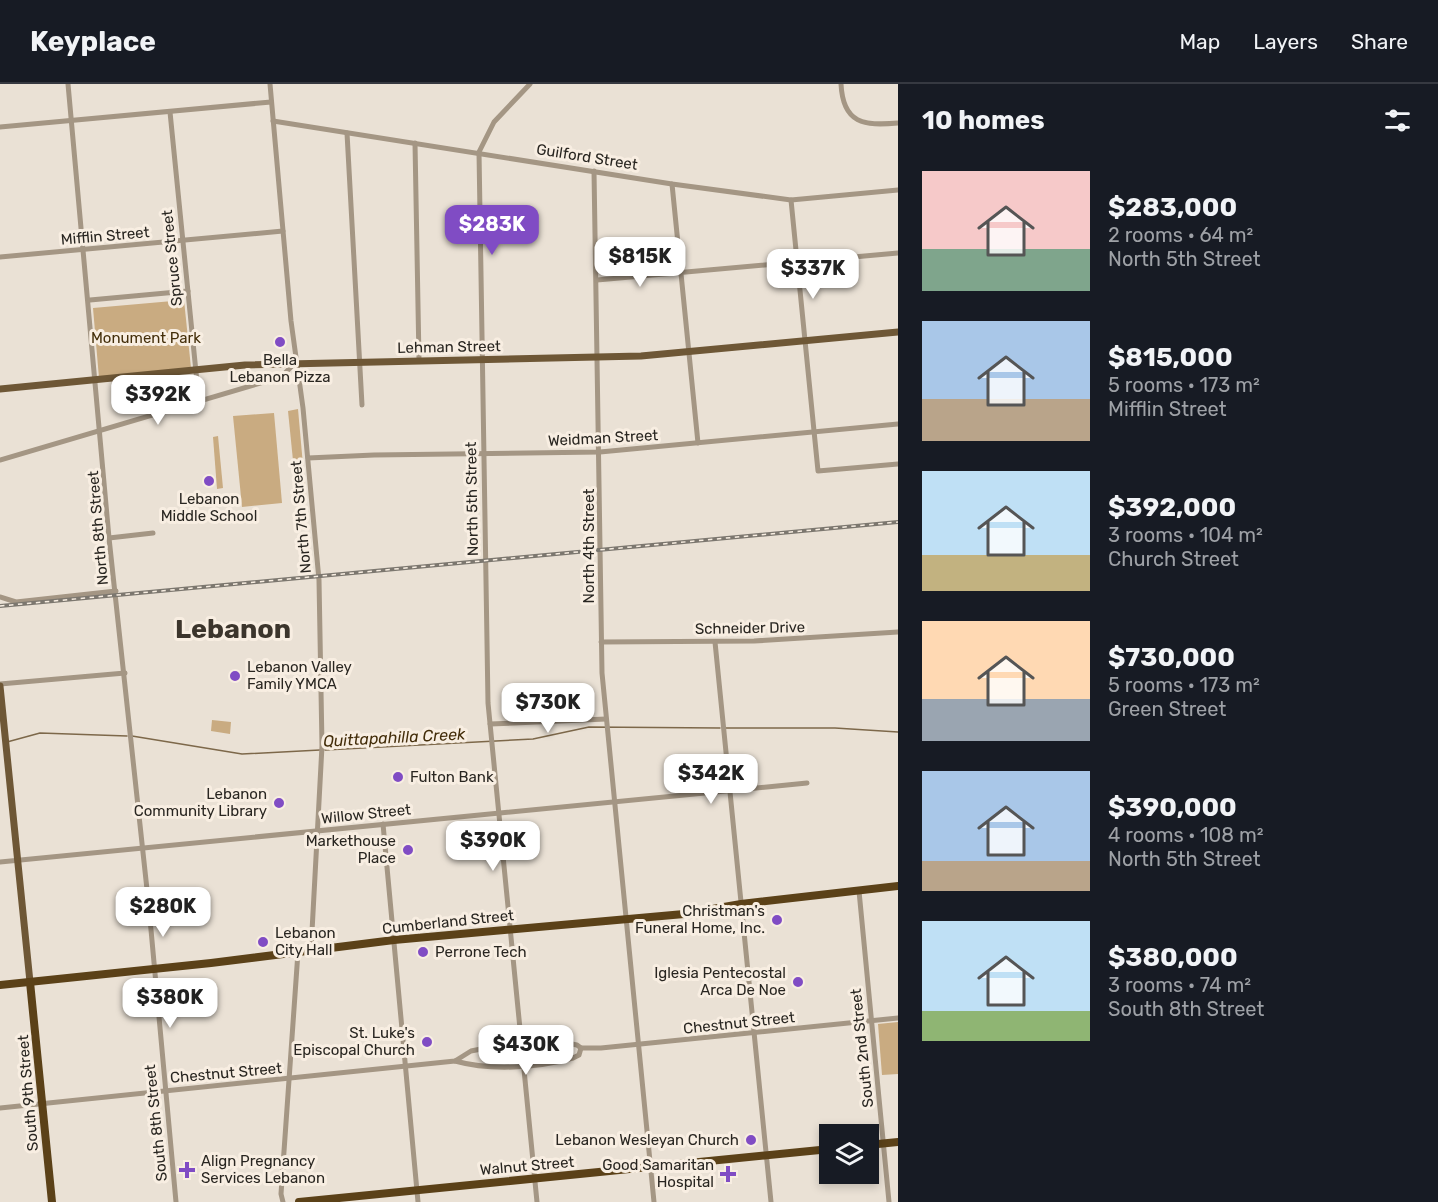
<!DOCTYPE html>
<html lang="en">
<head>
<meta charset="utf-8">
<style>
  body { margin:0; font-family:Rubik,sans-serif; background:#20242c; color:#f1f3f6; height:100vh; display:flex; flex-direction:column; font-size:22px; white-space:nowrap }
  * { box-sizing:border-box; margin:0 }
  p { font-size:20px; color:#9ea1a6 }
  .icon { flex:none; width:33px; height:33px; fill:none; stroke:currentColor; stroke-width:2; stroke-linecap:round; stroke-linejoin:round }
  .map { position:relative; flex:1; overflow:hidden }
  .drawer { display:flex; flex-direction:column; background:#171b24; width:540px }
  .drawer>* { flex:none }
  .controls { position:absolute; left:819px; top:1040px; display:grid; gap:12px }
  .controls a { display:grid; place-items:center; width:60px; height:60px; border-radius:0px; background:#171b24; box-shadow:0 3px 9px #0003; font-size:30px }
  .price { position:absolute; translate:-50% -51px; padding:0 14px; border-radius:12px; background:#fff; color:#222; font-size:20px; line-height:39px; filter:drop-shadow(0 2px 3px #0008) }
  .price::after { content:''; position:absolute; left:50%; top:36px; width:18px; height:14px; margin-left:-9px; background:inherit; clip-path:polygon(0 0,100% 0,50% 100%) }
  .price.active { background:#804cc4; color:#fff }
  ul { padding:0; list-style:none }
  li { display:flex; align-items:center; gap:18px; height:150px; padding:0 24px }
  li span { display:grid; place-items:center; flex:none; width:168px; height:120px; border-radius:0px; color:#555 }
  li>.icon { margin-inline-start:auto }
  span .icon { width:72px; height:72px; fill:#fffc; stroke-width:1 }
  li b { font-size:26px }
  h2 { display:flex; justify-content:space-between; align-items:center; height:72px; padding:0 24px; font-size:26px }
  header { display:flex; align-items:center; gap:36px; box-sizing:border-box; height:84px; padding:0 30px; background:#171b24; border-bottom:2px solid #363941 }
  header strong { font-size:28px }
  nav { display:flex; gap:33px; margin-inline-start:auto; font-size:21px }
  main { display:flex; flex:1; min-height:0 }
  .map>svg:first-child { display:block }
</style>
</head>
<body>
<header>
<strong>Keyplace</strong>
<nav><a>Map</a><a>Layers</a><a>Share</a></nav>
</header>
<main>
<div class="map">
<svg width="898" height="1118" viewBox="0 0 898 1118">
  <rect width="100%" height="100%" fill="#eae1d5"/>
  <g fill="#c9ab81">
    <path d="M184,216L191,284L99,294L93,224Z"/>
    <path d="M298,325L306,415L297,416L288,327Z"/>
    <path d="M274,329L282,419L242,423L233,332Z"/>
    <path d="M218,352L223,404L217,405L213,353Z"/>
    <path d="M212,636L231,638L230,650L211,647Z"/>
    <path d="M898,938V990L882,991L878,940Z"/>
  </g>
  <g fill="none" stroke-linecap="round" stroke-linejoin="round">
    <g stroke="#7d684a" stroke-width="1.5">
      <path d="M725,644H835L898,648"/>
      <path d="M132,652L242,670L320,666"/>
      <path d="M7,658L40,649L127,652"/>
      <path d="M325,666L533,655L589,643L720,644"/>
    </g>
    <g stroke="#a49684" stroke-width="5">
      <path d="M68,0L109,454L149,824L176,1118"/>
      <path d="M270,0L291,237L303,324L319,496L322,662L311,866"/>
      <path d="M530,0L494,38L479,68L488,619L537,1118"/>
      <path d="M841,0C843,40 864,42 898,39"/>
      <path d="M170,28L199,318"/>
      <path d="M273,37L672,100L791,116L898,106"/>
      <path d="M0,43L271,18"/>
      <path d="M347,49L362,321"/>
      <path d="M415,59L419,276"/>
      <path d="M594,87L602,589L654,1118"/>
      <path d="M672,100L698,359"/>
      <path d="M791,116L818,387L898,380"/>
      <path d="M0,173L283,147"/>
      <path d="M597,196L898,169"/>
      <path d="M90,216L188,207"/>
      <path d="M308,374L374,371L600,368L898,340"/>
      <path d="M0,376L281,293L295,279"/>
      <path d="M109,454L153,449"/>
      <path d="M0,513L16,518L116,507"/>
      <path d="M601,558L754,557L898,548"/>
      <path d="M715,558L771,1118"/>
      <path d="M0,600L125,589"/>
      <path d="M490,640L606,635"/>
      <path d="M383,740L418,1118"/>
      <path d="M0,778L807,699"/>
      <path d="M859,807L889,1118"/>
      <path d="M455,977C491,987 536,984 573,974L579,971L581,964"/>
      <path d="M0,1024L455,977L471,967L481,965L561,958L577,961L581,964H601L898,934"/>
      <path d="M283,1118L281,1110L298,868"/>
    </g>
    <g stroke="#6e5736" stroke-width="7">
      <path d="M0,305L245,281L641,272L898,248"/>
      <path d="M0,602L30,898"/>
    </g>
    <g stroke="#5b4118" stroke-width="8">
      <path d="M30,898L52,1118"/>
      <path d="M0,901L211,879L394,856L684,830L741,820L898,802"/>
      <path d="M868,1061L898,1058"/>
      <path d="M299,1118L830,1065"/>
    </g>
    <defs>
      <path id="rail" d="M0,522L898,438"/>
    </defs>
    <use href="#rail" stroke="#7c776f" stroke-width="4"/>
    <use href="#rail" stroke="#f8eee2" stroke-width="1.5" stroke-dasharray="4.5" stroke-linecap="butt"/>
  </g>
  <g fill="#804cc4" stroke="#f8eee2" stroke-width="2">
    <circle cx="280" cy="258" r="6"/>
    <circle cx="209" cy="397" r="6"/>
    <circle cx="235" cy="592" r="6"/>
    <circle cx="398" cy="693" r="6"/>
    <circle cx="279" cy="719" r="6"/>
    <circle cx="408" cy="766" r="6"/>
    <circle cx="777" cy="836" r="6"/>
    <circle cx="263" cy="858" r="6"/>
    <circle cx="423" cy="868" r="6"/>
    <circle cx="798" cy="898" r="6"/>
    <circle cx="427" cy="958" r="6"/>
    <circle cx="751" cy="1056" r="6"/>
    <path d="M184 1077h6v6h6v6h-6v6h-6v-6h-6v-6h6z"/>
    <path d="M725 1081h6v6h6v6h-6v6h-6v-6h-6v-6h6z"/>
  </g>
  <g text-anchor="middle" stroke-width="6" stroke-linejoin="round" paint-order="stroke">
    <g font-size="15" fill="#292621" stroke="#f8eee2">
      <text transform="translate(587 73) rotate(9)" y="5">Guilford Street</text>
      <text transform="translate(105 152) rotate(-5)" y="5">Mifflin Street</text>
      <text transform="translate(172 174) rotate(-96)" y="5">Spruce Street</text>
      <text transform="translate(449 263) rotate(-1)" y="5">Lehman Street</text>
      <text transform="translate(603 354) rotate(-3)" y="5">Weidman Street</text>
      <text transform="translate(472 415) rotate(-91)" y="5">North 5th Street</text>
      <text transform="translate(301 433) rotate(-95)" y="5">North 7th Street</text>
      <text transform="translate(98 444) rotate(-95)" y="5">North 8th Street</text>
      <text transform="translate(589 462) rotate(-90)" y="5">North 4th Street</text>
      <text transform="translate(750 544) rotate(-1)" y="5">Schneider Drive</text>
      <text transform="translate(366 730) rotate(-6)" y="5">Willow Street</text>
      <text transform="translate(448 838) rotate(-6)" y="5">Cumberland Street</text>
      <text transform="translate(739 939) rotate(-6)" y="5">Chestnut Street</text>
      <text transform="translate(862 964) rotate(-96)" y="5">South 2nd Street</text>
      <text transform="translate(226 989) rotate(-5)" y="5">Chestnut Street</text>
      <text transform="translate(28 1009) rotate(-95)" y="5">South 9th Street</text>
      <text transform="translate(156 1039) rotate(-96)" y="5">South 8th Street</text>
      <text transform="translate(527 1082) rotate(-5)" y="5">Walnut Street</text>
    </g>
    <g font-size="15" fill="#442f0b" stroke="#f8eee2">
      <text x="146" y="259">Monument Park</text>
    </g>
    <g font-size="15" fill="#292621" stroke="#f8eee2" text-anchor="end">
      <text x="280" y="281" text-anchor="middle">Bella<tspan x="280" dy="17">Lebanon Pizza</tspan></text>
      <text x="209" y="420" text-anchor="middle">Lebanon<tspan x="209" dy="17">Middle School</tspan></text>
      <text x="247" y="588" text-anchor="start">Lebanon Valley<tspan x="247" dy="17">Family YMCA</tspan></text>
      <text x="410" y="698" text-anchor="start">Fulton Bank</text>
      <text x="267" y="715">Lebanon<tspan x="267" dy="17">Community Library</tspan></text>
      <text x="396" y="762">Markethouse<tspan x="396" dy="17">Place</tspan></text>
      <text x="765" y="832">Christman's<tspan x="765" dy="17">Funeral Home, Inc.</tspan></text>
      <text x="275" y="854" text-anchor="start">Lebanon<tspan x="275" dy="17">City Hall</tspan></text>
      <text x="435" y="873" text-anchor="start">Perrone Tech</text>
      <text x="786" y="894">Iglesia Pentecostal<tspan x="786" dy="17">Arca De Noe</tspan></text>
      <text x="415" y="954">St. Luke's<tspan x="415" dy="17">Episcopal Church</tspan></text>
      <text x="739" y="1061">Lebanon Wesleyan Church</text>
      <text x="201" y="1082" text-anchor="start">Align Pregnancy<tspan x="201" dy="17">Services Lebanon</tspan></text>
      <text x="714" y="1086">Good Samaritan<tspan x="714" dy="17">Hospital</tspan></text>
    </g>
    <g font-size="16" font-style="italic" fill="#432d0a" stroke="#f8eee2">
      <text transform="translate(394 653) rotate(-3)" y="6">Quittapahilla Creek</text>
    </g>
    <g font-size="27" font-weight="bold" fill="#3c352c" stroke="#f8eee2">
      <text x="233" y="554">Lebanon</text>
    </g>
  </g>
</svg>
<div class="controls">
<a><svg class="icon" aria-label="layers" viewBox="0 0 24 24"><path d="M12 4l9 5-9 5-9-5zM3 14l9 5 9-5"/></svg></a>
</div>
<b class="price active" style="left:492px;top:172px">$283K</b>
<b class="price" style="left:640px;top:204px">$815K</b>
<b class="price" style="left:813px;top:216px">$337K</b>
<b class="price" style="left:158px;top:342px">$392K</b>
<b class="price" style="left:548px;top:650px">$730K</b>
<b class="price" style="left:711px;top:721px">$342K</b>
<b class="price" style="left:493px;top:788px">$390K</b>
<b class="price" style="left:163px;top:854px">$280K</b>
<b class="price" style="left:170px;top:945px">$380K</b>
<b class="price" style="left:526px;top:992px">$430K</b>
</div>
<section class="drawer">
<h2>10 homes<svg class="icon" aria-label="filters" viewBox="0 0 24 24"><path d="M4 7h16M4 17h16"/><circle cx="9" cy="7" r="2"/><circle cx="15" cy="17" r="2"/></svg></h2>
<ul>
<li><span style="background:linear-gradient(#f6c9c9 65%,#7fa58c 0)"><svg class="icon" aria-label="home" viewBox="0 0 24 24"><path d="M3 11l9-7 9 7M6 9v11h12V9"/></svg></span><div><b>$283,000</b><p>2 rooms · 64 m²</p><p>North 5th Street</p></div></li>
<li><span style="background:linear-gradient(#a9c7e8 65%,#b9a48a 0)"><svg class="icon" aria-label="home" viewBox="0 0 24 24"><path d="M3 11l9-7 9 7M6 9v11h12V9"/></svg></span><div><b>$815,000</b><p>5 rooms · 173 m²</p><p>Mifflin Street</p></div></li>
<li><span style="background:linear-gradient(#bfe0f5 70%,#c2b280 0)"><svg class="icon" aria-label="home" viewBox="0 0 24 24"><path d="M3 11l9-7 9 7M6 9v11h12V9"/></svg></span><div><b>$392,000</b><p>3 rooms · 104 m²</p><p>Church Street</p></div></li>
<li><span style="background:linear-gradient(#ffd9b3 65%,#9aa5b1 0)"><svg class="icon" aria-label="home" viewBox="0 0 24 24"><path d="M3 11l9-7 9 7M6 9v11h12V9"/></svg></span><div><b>$730,000</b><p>5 rooms · 173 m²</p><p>Green Street</p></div></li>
<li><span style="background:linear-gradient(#a9c7e8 75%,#b9a48a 0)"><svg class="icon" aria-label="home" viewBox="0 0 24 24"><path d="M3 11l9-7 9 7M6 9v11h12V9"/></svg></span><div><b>$390,000</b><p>4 rooms · 108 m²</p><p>North 5th Street</p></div></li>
<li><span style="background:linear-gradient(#bfe0f5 75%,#8fb573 0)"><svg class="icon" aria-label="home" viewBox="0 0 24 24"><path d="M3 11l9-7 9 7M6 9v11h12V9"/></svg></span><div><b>$380,000</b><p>3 rooms · 74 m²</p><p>South 8th Street</p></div></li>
</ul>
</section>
</main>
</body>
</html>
